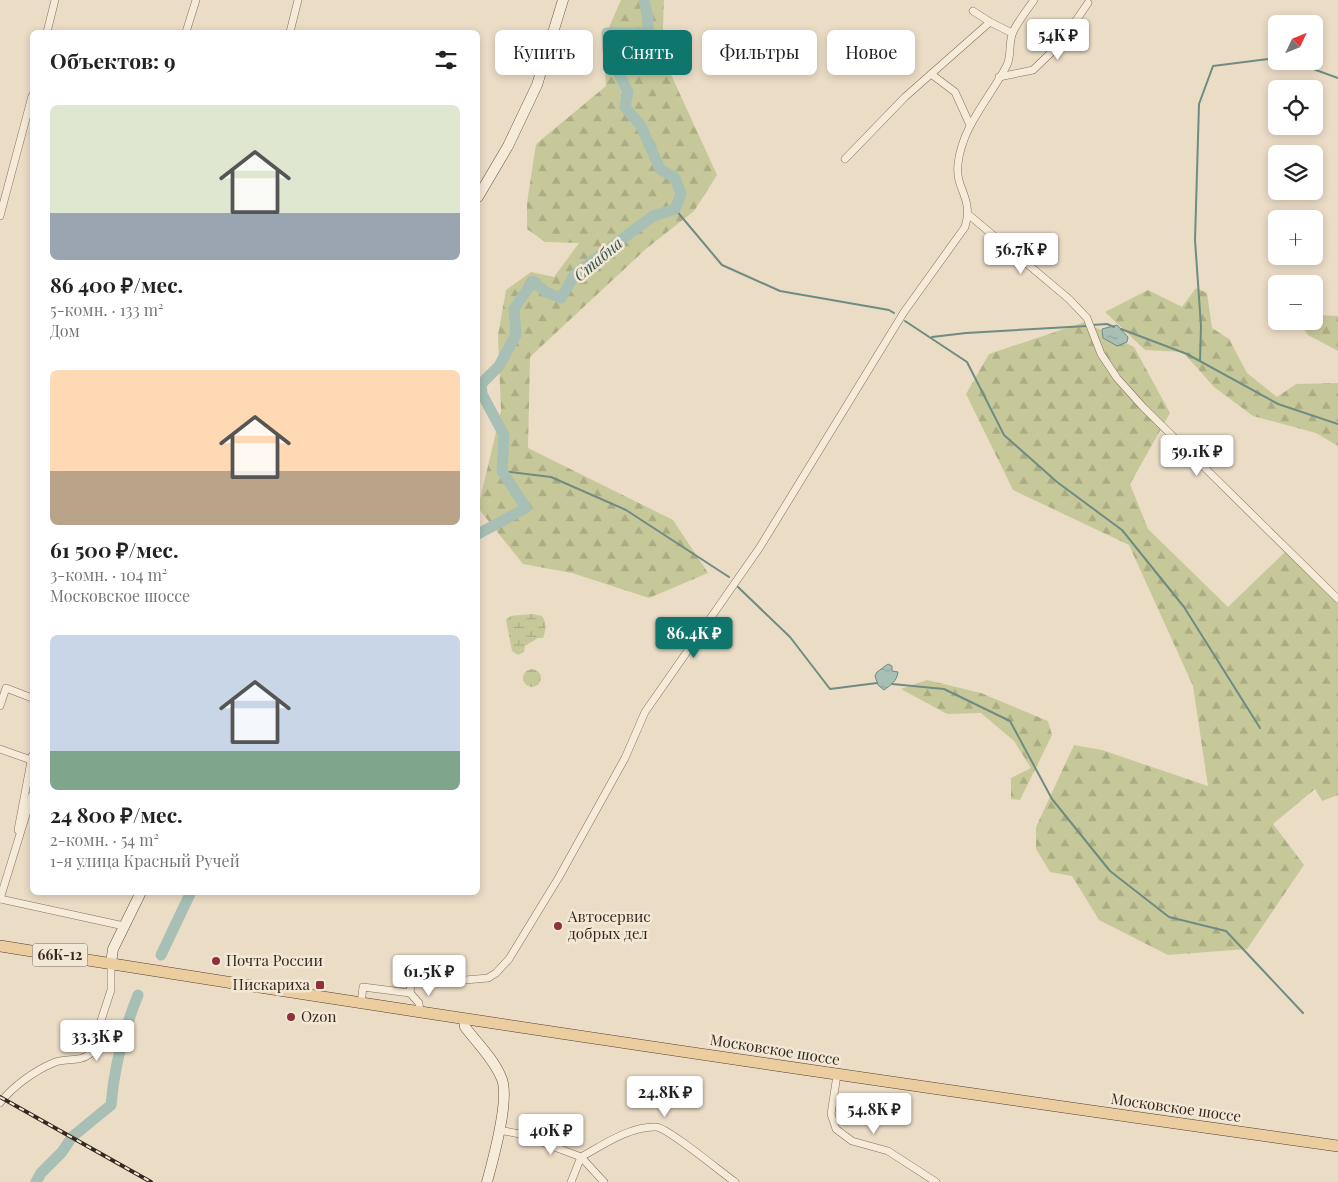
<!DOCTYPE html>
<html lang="ru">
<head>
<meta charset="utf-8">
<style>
  body { margin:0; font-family:"Playfair Display",serif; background:#f2f2f2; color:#222; height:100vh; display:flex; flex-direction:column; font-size:19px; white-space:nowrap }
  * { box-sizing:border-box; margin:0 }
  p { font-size:16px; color:#767676 }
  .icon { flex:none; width:28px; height:28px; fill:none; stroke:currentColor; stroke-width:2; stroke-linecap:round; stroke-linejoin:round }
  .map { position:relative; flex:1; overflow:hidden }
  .drawer { position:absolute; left:30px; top:30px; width:450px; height:865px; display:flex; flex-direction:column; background:#fff; border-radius:8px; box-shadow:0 2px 8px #0003 }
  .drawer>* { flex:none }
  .guide { position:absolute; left:495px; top:30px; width:475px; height:45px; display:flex; gap:10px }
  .needle { width:32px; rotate:47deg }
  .buttons { position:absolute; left:1268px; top:15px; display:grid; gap:10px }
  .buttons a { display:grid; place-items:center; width:55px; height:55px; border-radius:8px; background:#fff; box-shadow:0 2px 8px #0003; font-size:25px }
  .price { position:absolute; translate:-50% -42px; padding:0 11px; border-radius:5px; background:#fff; color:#222; font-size:16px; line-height:32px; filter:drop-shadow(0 1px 2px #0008) }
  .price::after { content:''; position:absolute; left:50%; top:30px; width:15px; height:11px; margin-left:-8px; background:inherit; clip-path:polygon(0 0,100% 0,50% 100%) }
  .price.active { background:#0f766e; color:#fff }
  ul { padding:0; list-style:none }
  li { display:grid; align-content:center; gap:10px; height:265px; padding:0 20px }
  li span { display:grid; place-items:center; height:155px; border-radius:8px; color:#555 }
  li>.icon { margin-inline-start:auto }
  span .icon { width:90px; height:90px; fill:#fffc; stroke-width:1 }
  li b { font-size:21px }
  h2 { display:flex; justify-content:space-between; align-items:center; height:60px; padding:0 20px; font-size:21px }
  .chip { padding:0 18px; border-radius:8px; background:#fff; box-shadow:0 2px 8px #0003; font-size:18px; line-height:45px }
  .chip.active { background:#0f766e; color:#fff }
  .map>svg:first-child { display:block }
</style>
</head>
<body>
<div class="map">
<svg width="1338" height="1182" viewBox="0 0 1338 1182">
  <defs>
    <pattern id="forest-firs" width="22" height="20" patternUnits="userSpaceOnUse" patternTransform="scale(1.25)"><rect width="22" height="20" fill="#c7c89a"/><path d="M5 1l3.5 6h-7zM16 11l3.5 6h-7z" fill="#acac84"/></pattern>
    <pattern id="wetland-marsh" width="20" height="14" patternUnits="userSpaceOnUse" patternTransform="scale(1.25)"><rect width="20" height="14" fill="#c7c89a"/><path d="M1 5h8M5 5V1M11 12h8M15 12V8" fill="none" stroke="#acac84"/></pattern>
    <pattern id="water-ripples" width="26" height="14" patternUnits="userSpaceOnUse" patternTransform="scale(1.25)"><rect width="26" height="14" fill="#a7bfb5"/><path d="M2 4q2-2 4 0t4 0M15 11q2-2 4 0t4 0" fill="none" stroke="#90a49b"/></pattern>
  </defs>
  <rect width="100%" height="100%" fill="#ebdcc6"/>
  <g fill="url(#forest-firs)">
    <path d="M621,0H664L662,55L717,175L694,211L647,248L530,357L528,448L673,520L708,573L649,598L572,573L523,564L478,508L501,411L498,335L506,290L531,272L554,277L579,243L545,242L527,229V203L536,144L606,86L603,41Z"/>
    <path d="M1196,288L1207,293L1212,328L1229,339L1247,373L1277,397L1296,384L1338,383V446L1316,433L1253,416L1214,387L1183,352L1145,350L1105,312L1148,290L1182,307Z"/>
    <path d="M1314,315L1338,316V351L1308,335L1299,321H1314Z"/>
    <path d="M1085,322L1134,347L1170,413L1130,484L1148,529L1228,607L1285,552L1338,604V795L1322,801L1315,789L1273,824L1304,865L1247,949L1168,955L1099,920L1072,876L1050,872L1036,849V827L1074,745L1102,750L1208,786L1193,686L1129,545L1013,490L966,394L989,354Z"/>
    <path d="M927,680L981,693L1048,721L1052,735L1020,800L1011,799V778L1031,768L1014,741L981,713L947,714L901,689Z"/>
  </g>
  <g fill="url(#wetland-marsh)">
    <path d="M532,614L542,616C547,624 546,629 543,638H538L525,646L524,652L518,655L512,651L506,620L510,616Z"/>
    <circle cx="532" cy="678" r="9"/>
  </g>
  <g fill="url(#water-ripples)" stroke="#6e8c82">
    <path d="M1117,325L1128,337L1127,342L1117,346L1103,338L1102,329Z"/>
    <path d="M888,664L892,666V671L898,672C897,681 891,685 884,690L878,685L875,676L877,672Z"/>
  </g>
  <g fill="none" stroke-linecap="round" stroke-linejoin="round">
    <g stroke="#6e8c82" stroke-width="2">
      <path d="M1291,61L1338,78"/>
      <path d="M675,209L722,265L780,291L889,310L894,313"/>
      <path d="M905,321L967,362L1004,435L1057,482L1122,530L1184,607L1260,728"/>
      <path d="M1092,325L1107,324L1114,327"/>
      <path d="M1121,329L1187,354L1278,404L1338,424"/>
      <path d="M932,337L966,333L1087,326"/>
      <path d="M1200,361L1201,326L1195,240L1199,104L1213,66L1276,58"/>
      <path d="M502,471L551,477L626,510L729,577"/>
      <path d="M738,587L790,637L830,689L877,683"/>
      <path d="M892,684L944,689L1010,721L1052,799L1110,871L1169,917L1226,931L1303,1013"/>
    </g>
    <g stroke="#a7bfb5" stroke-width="11">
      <path d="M478,534L526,508L502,471L504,435L482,394L481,384L499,366L516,335L514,309L533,281L546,292L561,298L575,274L653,216L675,209L681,194L675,178L660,169L641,126L625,107L628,92L608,52L607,33H648V19L644,0"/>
      <path d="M161,955L191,892"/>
      <path d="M36,1182L41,1173L62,1152L72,1137L111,1105C114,1067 124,1030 138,995"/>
    </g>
    <defs>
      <g id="street">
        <path d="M973,11L990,22"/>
        <path d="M47,32L55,0"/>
        <path d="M186,32L196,0"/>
        <path d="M290,32L298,0"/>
        <path d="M931,74L955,92L970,125"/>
        <path d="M999,77L1033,70L1060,44L1088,3"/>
        <path d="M845,159L905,97L990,22L1012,33"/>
        <path d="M969,215L1069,299L1087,318L1101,354L1117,378L1143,407L1338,599"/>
        <path d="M0,216L32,96"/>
        <path d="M0,706L6,688L32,698"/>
        <path d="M0,749L31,760"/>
        <path d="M18,830L32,756"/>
        <path d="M0,899L124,926"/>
        <path d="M0,899L32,795"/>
        <path d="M410,993L419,1003L420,1013"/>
        <path d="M361,1003L363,987L410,993L411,983L419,978L465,980L488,978L496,973L509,959L559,877L625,758L645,712L760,547L904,312L965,227C974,197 955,190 958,164C962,126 990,98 1007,65C1012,54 1008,43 1013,32C1018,21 1027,10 1034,0"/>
        <path d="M837,1075L831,1114L836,1129L852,1141L888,1151L936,1182"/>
        <path d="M0,1103C12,1087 34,1071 53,1063C66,1057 78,1063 90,1054L111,990V963"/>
        <path d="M499,1130L520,1134L581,1157L604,1182"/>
        <path d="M571,1182L581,1157C603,1145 630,1126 656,1127C667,1127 722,1173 735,1182"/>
      </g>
      <g id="secondary">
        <path d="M478,197L508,146L537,85L563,0"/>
        <path d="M111,963L113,949L141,892"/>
        <path d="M464,1019L465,1027C477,1043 493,1058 501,1077C511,1096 493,1160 487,1182"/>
      </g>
      <path id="primary" d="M0,946C445,1018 891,1083 1338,1146"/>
    </defs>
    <use href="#street" stroke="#856e5d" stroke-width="8"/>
    <use href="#secondary" stroke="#665040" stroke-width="11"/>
    <use href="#primary" stroke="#533d31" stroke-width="12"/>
    <use href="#street" stroke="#f6ead8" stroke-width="7"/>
    <use href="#secondary" stroke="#f6ead8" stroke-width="10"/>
    <use href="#primary" stroke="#ebcda0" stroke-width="11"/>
    <defs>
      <path id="rail" d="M0,1097L151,1182"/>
    </defs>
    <use href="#rail" stroke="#36281f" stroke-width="4"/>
    <use href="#rail" stroke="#f3e7d5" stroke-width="2" stroke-dasharray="5.5" stroke-linecap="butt"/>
  </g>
  <g fill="#8f313b" stroke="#f3e7d5" stroke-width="2">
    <circle cx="558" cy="926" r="5"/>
    <circle cx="216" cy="961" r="5"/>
    <rect x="315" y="980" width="10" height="10" rx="2.5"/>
    <circle cx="291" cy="1017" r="5"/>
  </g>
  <g text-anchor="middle" stroke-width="5" stroke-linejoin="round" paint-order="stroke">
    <rect fill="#f3e7d5" stroke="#6f6156" stroke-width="1" x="32.5" y="943.5" width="55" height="23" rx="4"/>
    <g font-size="14" font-weight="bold" fill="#36281f">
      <text x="60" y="960">66К-12</text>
    </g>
    <g font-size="15" fill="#36281f" stroke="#f3e7d5" text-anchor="start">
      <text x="568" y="922">Автосервис<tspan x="568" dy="17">добрых дел</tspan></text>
      <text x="226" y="966">Почта России</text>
      <text x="310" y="990" text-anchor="end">Пискариха</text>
      <text x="301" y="1022">Ozon</text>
    </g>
    <g font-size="15" fill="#36281f" stroke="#f3e7d5">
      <text transform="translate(775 1050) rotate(9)" y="5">Московское шоссе</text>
      <text transform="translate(1176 1108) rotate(8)" y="5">Московское шоссе</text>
    </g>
    <g font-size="16" font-style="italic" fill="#30544f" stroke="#f3e7d5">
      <text transform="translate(598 259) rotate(-40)" y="6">Стабна</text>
    </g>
  </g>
</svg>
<div class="buttons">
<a><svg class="needle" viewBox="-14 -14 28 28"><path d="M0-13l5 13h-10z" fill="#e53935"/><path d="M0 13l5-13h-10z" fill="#767676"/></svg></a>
<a><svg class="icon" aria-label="locate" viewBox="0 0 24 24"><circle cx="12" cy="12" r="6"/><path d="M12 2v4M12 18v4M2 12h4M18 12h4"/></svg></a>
<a><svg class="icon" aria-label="layers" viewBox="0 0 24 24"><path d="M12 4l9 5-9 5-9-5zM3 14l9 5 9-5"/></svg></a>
<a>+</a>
<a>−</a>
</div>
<b class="price" style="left:1058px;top:61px">54K ₽</b>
<b class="price" style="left:1021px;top:275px">56.7K ₽</b>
<b class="price" style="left:1197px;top:477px">59.1K ₽</b>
<b class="price active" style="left:694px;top:659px">86.4K ₽</b>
<b class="price" style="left:429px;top:997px">61.5K ₽</b>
<b class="price" style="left:97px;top:1062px">33.3K ₽</b>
<b class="price" style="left:665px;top:1118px">24.8K ₽</b>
<b class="price" style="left:874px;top:1135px">54.8K ₽</b>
<b class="price" style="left:551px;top:1156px">40K ₽</b>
<div class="guide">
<a class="chip">Купить</a>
<a class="chip active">Снять</a>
<a class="chip">Фильтры</a>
<a class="chip">Новое</a>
</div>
<section class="drawer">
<h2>Объектов: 9<svg class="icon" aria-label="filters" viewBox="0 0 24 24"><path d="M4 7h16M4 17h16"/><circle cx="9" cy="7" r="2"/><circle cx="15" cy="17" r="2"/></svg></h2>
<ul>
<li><span style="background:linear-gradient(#dfe7d0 70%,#9aa5b1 0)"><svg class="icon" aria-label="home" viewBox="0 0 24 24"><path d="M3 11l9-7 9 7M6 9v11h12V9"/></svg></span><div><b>86 400 ₽/мес.</b><p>5-комн. · 133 m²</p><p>Дом</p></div></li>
<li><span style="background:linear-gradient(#ffd9b3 65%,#b9a48a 0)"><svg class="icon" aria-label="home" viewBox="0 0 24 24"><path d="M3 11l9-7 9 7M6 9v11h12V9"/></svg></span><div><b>61 500 ₽/мес.</b><p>3-комн. · 104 m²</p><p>Московское шоссе</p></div></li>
<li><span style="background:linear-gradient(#c9d6e8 75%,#7fa58c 0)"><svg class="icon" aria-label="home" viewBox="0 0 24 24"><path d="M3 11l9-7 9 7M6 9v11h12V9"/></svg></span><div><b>24 800 ₽/мес.</b><p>2-комн. · 54 m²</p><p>1-я улица Красный Ручей</p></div></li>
</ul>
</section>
</div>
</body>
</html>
